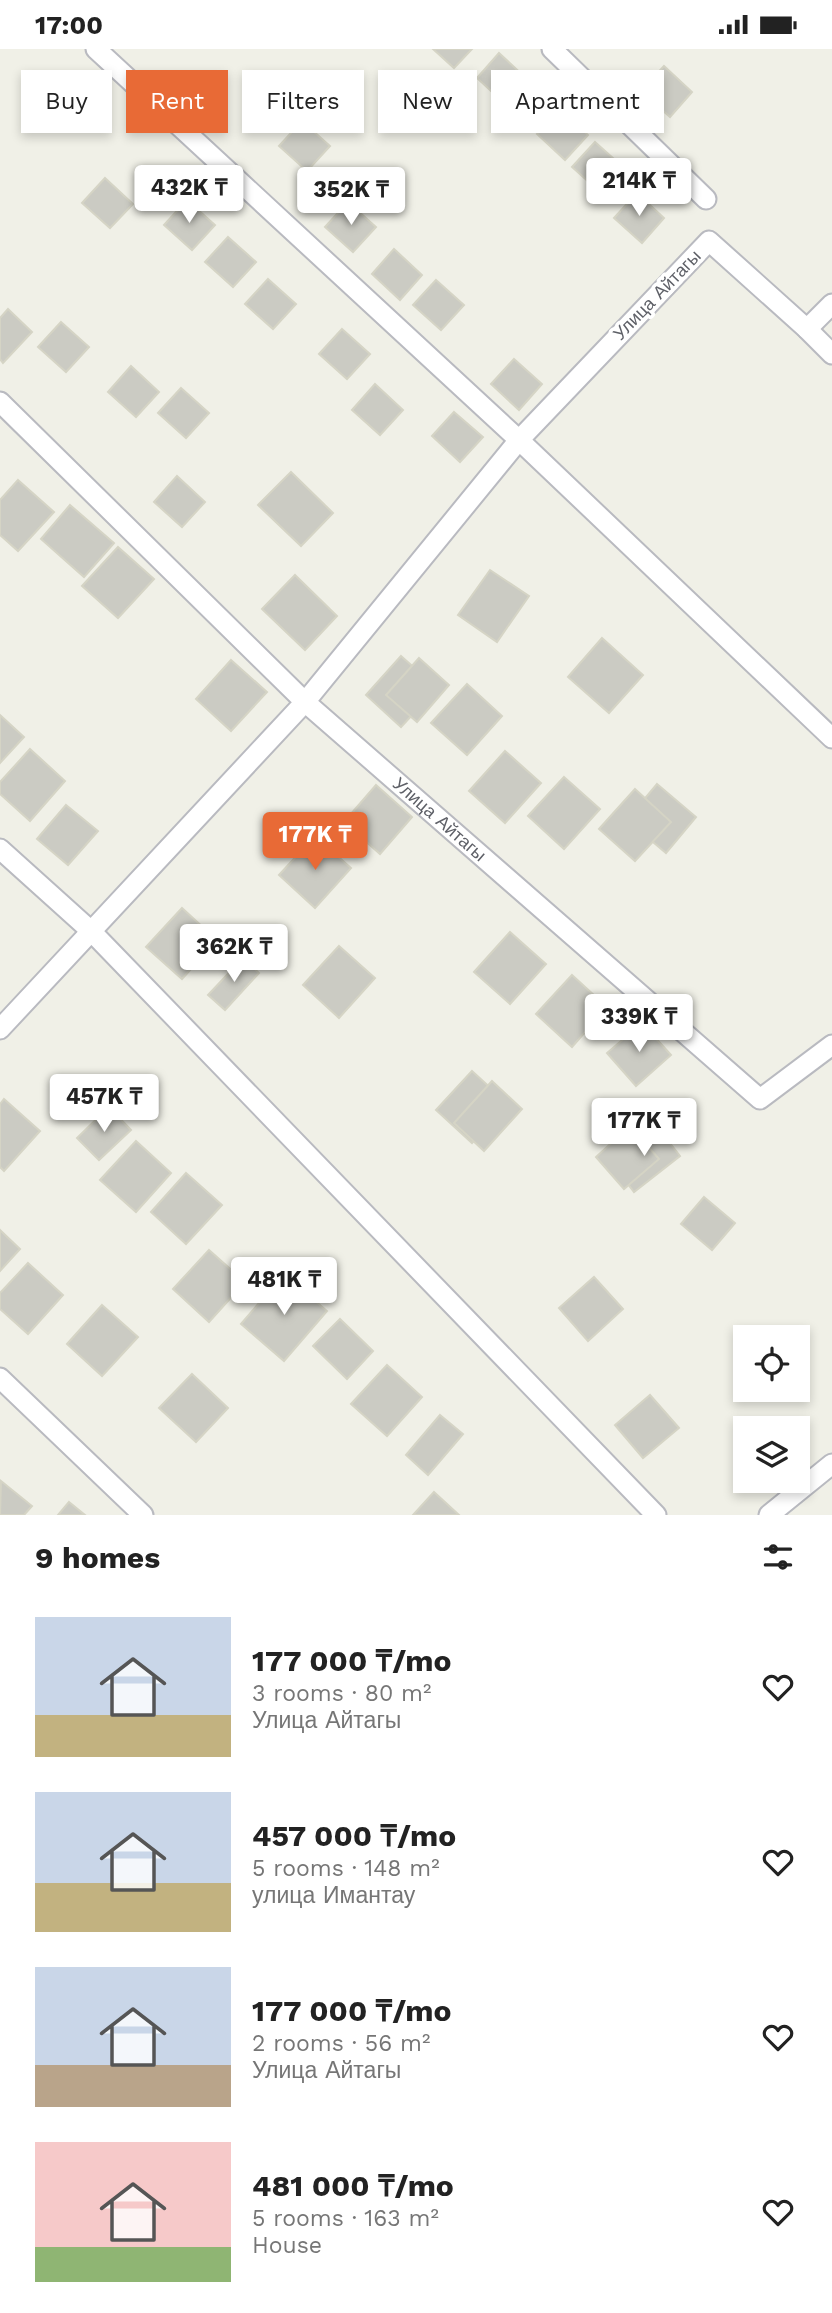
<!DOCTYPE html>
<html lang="en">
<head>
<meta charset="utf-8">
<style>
  body { margin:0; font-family:"Work Sans",sans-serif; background:#f2f2f2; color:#222; height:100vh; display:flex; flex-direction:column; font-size:26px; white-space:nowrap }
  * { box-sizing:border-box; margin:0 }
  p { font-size:23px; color:#767676 }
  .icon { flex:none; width:38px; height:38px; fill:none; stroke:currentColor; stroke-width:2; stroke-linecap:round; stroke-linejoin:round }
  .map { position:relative; height:1466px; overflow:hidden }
  .drawer { display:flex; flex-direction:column; background:#fff; flex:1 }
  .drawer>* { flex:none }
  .banner { position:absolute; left:21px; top:21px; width:791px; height:63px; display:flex; gap:14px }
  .fabs { position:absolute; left:733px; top:1276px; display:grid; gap:14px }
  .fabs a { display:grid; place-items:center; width:77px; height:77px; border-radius:0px; background:#fff; box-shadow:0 4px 10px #0003; font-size:35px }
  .price { position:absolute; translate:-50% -60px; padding:0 16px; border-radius:7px; background:#fff; color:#222; font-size:23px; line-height:46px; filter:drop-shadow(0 2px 4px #0008) }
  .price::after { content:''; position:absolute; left:50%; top:42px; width:21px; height:16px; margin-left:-10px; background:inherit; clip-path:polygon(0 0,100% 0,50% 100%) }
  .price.active { background:#e86a36; color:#fff }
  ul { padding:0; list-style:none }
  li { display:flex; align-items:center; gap:21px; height:175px; padding:0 35px }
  li span { display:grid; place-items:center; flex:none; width:196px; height:140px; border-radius:0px; color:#555 }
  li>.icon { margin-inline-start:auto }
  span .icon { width:84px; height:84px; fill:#fffc; stroke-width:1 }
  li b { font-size:30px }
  h2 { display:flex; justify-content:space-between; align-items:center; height:84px; padding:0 35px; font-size:30px }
  .pill { padding:0 24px; border-radius:0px; background:#fff; box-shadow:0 4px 10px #0003; font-size:24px; line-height:63px }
  .pill.active { background:#e86a36; color:#fff }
  .status { display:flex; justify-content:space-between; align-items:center; height:49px; padding:0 35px; background:#fff; direction:ltr }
  .status svg { height:19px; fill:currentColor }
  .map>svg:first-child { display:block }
</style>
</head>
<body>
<div class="status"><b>17:00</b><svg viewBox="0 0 49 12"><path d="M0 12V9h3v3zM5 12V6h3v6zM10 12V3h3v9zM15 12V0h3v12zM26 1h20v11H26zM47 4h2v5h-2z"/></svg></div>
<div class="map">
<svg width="832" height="1466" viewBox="0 0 832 1466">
  <rect width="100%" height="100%" fill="#f0f0e7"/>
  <g fill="#cbcbc3" stroke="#d5d4c5" stroke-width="2">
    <path d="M433,0H472L454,19Z"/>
    <path d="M499,4L527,30L505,55L477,29Z"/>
    <path d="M664,17L692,43L670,68L641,42Z"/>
    <path d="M560,60L588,86L565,111L537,85Z"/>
    <path d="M302,72L330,97L307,122L279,97Z"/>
    <path d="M595,93L623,118L600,143L572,118Z"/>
    <path d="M105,129L133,155L110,179L82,154Z"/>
    <path d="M637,144L664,169L642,194L614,169Z"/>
    <path d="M187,151L215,176L192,201L164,176Z"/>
    <path d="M348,153L376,178L353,203L325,178Z"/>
    <path d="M228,188L256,213L233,238L205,213Z"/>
    <path d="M394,200L422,226L400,251L372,225Z"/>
    <path d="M268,230L296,255L273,280L245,255Z"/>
    <path d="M436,231L464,256L441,281L413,256Z"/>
    <path d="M8,260L32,283L3,314L0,310V269Z"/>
    <path d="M61,273L89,298L66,323L38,298Z"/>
    <path d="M342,280L370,305L347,330L319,305Z"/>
    <path d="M514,310L542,335L519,361L491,335Z"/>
    <path d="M131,317L159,343L136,368L108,343Z"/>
    <path d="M375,335L403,361L380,386L352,361Z"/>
    <path d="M181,339L209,364L186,389L158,364Z"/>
    <path d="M454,363L483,388L460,413L432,387Z"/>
    <path d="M291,423L333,464L301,497L258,456Z"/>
    <path d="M177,427L205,453L182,478L154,453Z"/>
    <path d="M18,431L54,463L18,502L0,486V451Z"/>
    <path d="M70,456L114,494L84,528L41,490Z"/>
    <path d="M118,498L154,530L118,569L82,537Z"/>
    <path d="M490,521L529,547L497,593L458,566Z"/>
    <path d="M295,526L337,567L305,601L262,560Z"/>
    <path d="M602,589L643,626L609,664L568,628Z"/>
    <path d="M401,607L437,639L401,678L366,646Z"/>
    <path d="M419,609L449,636L417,673L386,646Z"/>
    <path d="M231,611L267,643L231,682L196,650Z"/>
    <path d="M467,635L502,667L467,706L431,674Z"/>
    <path d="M0,666L24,688L0,714Z"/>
    <path d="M30,700L65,732L30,772L0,745V733Z"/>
    <path d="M505,702L541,734L505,774L469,742Z"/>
    <path d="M564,728L600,760L564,800L528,767Z"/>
    <path d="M657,735L696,768L666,804L627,771Z"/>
    <path d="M376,736L412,768L380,805L344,773Z"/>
    <path d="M635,740L671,773L635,812L599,780Z"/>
    <path d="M66,756L98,782L68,816L37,790Z"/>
    <path d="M315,787L351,819L315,859L279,826Z"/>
    <path d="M182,859L217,891L182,930L146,898Z"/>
    <path d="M510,883L546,915L510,955L474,923Z"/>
    <path d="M339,897L375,929L339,969L303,936Z"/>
    <path d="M243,909L259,924L225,961L208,946Z"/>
    <path d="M572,926L607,958L572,998L536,965Z"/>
    <path d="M642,974L671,1006L636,1037L607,1004Z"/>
    <path d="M472,1022L507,1054L472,1094L436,1061Z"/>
    <path d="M492,1032L522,1060L484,1102L454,1074Z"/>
    <path d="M4,1050L40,1082L4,1122L0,1118V1055Z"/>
    <path d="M109,1058L131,1081L99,1111L77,1089Z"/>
    <path d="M655,1075L680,1107L634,1143L609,1110Z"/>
    <path d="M630,1077L659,1110L624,1140L596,1108Z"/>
    <path d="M136,1092L171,1124L136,1163L100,1131Z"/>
    <path d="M186,1124L222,1156L186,1195L151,1163Z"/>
    <path d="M704,1148L735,1174L712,1201L681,1175Z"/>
    <path d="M0,1181L20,1200L0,1222Z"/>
    <path d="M209,1201L245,1233L209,1273L173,1240Z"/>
    <path d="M28,1214L63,1246L28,1285L0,1260V1244Z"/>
    <path d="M284,1225L327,1262L284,1312L241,1275Z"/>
    <path d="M594,1228L623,1260L588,1292L559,1259Z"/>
    <path d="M102,1256L138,1288L102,1327L67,1295Z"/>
    <path d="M340,1270L373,1302L347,1330L313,1297Z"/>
    <path d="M387,1316L422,1348L387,1387L351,1355Z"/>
    <path d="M192,1325L228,1359L196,1393L159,1359Z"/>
    <path d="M650,1346L679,1379L643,1409L615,1376Z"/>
    <path d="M440,1366L463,1385L428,1426L406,1406Z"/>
    <path d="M1,1432L32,1457L24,1466H0Z"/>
    <path d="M434,1443L459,1466H413Z"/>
    <path d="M69,1453L85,1466H58Z"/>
  </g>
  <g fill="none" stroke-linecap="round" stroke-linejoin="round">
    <defs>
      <g id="street">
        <path d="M96,0L519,391L832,689"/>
        <path d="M552,0L706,150"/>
        <path id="s1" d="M832,255L807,280L709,192L519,391L305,653L760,1050L832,996"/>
        <path d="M807,280L832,305"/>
        <path d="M0,353L305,653L0,980"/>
        <path d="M0,800L91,882L656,1466"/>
        <path d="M0,1329L143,1466"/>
        <path d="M769,1466L832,1415"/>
      </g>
    </defs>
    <use href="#street" stroke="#b9bac0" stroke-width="23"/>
    <use href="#street" stroke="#fff" stroke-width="19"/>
  </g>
  <g text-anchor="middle" stroke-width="7" stroke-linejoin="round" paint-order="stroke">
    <g font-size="18" fill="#5e6067" stroke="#fff">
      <text transform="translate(657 246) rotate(-46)" y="6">Улица Айтагы</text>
      <text dy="6" stroke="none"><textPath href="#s1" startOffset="959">Улица Айтагы</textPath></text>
    </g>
  </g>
</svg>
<div class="fabs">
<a><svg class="icon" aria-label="locate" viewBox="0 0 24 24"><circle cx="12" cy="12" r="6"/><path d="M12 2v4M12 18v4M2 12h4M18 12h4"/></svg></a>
<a><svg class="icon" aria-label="layers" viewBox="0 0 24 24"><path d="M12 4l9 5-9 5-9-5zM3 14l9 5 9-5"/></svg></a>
</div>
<b class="price" style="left:639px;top:169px">214K ₸</b>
<b class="price" style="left:189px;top:176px">432K ₸</b>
<b class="price" style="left:351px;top:178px">352K ₸</b>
<b class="price active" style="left:315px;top:823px">177K ₸</b>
<b class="price" style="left:234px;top:935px">362K ₸</b>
<b class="price" style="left:639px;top:1005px">339K ₸</b>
<b class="price" style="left:104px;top:1085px">457K ₸</b>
<b class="price" style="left:644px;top:1109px">177K ₸</b>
<b class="price" style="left:284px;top:1268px">481K ₸</b>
<div class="banner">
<a class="pill">Buy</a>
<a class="pill active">Rent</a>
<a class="pill">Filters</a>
<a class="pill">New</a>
<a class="pill">Apartment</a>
</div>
</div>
<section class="drawer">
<h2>9 homes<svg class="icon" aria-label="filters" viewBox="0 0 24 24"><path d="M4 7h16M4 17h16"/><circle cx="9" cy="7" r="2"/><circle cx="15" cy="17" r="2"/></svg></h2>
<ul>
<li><span style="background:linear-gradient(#c9d6e8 70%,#c2b280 0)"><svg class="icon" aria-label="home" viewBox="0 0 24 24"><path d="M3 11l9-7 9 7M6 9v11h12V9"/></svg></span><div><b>177 000 ₸/mo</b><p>3 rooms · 80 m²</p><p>Улица Айтагы</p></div><svg class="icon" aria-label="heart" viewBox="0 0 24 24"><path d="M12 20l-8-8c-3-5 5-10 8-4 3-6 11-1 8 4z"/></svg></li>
<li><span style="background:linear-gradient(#c9d6e8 65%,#c2b280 0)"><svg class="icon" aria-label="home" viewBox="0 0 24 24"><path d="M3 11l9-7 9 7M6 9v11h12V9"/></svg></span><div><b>457 000 ₸/mo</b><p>5 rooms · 148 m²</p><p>улица Имантау</p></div><svg class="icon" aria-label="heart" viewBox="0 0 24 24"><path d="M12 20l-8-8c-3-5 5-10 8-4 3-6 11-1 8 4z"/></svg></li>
<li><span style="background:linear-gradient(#c9d6e8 70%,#b9a48a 0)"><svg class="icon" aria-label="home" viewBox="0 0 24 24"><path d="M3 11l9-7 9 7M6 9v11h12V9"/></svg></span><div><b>177 000 ₸/mo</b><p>2 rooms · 56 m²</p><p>Улица Айтагы</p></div><svg class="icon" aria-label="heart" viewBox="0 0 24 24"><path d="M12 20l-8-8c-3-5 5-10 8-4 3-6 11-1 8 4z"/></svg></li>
<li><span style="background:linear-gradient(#f6c9c9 75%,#8fb573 0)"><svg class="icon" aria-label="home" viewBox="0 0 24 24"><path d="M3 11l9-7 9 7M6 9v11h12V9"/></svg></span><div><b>481 000 ₸/mo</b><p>5 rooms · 163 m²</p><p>House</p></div><svg class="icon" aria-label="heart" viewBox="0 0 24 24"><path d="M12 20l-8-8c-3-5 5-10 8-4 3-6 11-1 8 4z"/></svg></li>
</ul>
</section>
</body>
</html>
